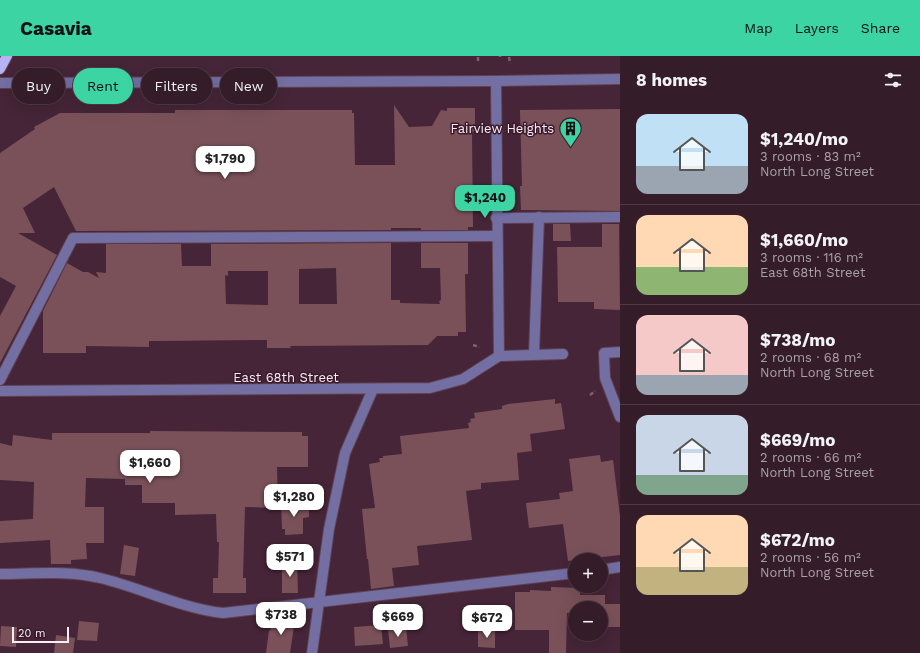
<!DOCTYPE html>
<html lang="en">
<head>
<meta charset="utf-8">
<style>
  body { margin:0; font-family:"Work Sans",sans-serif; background:#3c2531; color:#f1f3f6; height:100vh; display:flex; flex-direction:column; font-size:15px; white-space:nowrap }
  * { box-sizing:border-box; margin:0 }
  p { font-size:13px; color:#a9a1a8 }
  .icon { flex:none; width:22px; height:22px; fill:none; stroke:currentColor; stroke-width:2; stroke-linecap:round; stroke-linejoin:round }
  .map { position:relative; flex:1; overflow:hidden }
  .panel { display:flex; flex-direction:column; background:#341c29; width:300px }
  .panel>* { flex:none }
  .top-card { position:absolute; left:12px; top:12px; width:380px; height:36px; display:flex; gap:8px }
  .buttons { position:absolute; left:568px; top:497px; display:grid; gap:8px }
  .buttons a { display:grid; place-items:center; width:40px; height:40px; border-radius:50%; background:#341c29; box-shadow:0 4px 16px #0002,0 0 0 1px #4e3a46; font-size:20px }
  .scale { position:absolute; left:12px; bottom:10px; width:57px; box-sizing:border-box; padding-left:4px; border:2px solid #feecf5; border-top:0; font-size:11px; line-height:14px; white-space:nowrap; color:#feecf5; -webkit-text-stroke:3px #3a1b2d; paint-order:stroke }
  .price { position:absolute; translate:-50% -34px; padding:0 9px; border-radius:8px; background:#fff; color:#222; font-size:13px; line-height:26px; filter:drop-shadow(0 1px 2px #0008) }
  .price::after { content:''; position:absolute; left:50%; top:24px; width:12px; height:9px; margin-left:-6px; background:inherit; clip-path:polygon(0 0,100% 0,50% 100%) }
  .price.on { background:#3dd4a3; color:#111 }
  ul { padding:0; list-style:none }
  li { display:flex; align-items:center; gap:12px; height:100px; padding:0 16px }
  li+li { border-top:1px solid #4e3a46 }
  li span { display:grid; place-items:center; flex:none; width:112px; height:80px; border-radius:12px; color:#555 }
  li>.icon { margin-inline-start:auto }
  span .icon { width:48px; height:48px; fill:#fffc; stroke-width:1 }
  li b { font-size:17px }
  h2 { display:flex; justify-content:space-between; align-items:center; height:48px; padding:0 16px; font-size:17px }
  .chip { padding:0 14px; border-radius:18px; background:#341c29; box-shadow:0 4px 16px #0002,0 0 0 1px #4e3a46; font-size:14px; line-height:36px }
  .chip.on { background:#3dd4a3; color:#111 }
  header { display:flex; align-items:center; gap:24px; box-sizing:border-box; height:56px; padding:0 20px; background:#3dd4a3; color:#111 }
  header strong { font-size:19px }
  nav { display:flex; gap:22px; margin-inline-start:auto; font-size:14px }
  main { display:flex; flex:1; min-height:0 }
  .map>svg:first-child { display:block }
</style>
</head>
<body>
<header>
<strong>Casavia</strong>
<nav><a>Map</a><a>Layers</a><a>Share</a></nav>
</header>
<main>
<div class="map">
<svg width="620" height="597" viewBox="0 0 620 597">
  <rect width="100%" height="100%" fill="#452537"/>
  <g fill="#7a5159" fill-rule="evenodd">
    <path d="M394,49L409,71L432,70L441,54L447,55V52H475V75L472,76L473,171H468V174H421V172H391V174L76,175L54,131L23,152L35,177H18L57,199L0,307V260L16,230L0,221V97L35,73L34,71L60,57H175V54H352V57H354L355,109H395Z"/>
    <path d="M620,53V155L521,154L520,130H522L520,54Z"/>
    <path d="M553,168H570L571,185H553Z"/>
    <path d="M602,168H619L620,254L594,253V246H558L557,191H602Z"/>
    <path d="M391,187V244H400V247L440,248L439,245L441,244L440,212H421V187H468V218H465L466,276H458V280H437L428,289L290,290L291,292H267V284L156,285H149V291L86,290V297H43V255L67,207L83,216H88L99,222L96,216L106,217V188H181L182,210H211V188ZM336,212L337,248H299V213ZM228,215H268V249L226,248L225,219L228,220Z"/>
    <path d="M555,343V348L561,347L565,373L530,378L532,395L517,397L519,424L481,427V433L466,435L472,484L417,490L419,509L392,512L394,530L371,533L368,503H367L362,453L375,452L369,408L380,406L379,402H383V400L402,398L400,380L469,372L468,367L471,366L470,363L475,362L474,357L502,353V350L508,348Z"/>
    <path d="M150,375L302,376V380H308V411H277L278,452L245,451L243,522H246V537H213V522H218L219,486H217L216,458L175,459V447H142V429H125V423L86,422L85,451H104V487H86L87,503L71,504V508H51L50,484L0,487V465L33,463L34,426L0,424V387L12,390L13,379L52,384V377H150Z"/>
    <path d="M600,399L601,406L613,404L620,460V499L568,505L563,468L529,472L526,447L560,443L559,437L573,435L569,403Z"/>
    <path d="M309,447V461L303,462V478L285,479V473H282L281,448Z"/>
    <path d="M124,489L139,492L135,520L120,518Z"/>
    <path d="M282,506H297L298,537H282Z"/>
    <path d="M551,531L580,532V539H605V548H620V571H601V552H575V557H567L566,597H549V574H515V536H530V534L551,535Z"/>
    <path d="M277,561L295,564L290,597H266L269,574L270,575L271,571H272L274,562H277Z"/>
    <path d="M79,565L99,567L97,585L77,584Z"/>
    <path d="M381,569L383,588L355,590L354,571Z"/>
    <path d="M1,570L17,571L16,591L0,590Z"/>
    <path d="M406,571L408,590L390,592L388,573Z"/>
    <path d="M478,574H495V592L478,591Z"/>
    <path d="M56,579L75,582L73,597H54Z"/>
  </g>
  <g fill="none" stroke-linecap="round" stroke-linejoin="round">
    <defs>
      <g id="minor">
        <path d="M496,25L499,300"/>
        <path d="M0,27L496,25L620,23"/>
        <path d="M496,162L620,161"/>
        <path d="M620,296L604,297L605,322L620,361"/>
        <path d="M534,298L539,161"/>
        <path d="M0,324L73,182L497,180"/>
        <path d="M0,335L430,332L463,323L499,300L563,298"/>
        <path d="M601,514L620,511"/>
        <path d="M0,518C33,518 68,514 100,522C142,532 180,552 223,557L575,517"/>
        <path d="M312,597L329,473L345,397L373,333"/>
      </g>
      <path id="major" d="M0,13L7,0"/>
    </defs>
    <use href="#minor" stroke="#5f4152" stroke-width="12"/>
    <use href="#major" stroke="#5f4152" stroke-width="12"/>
    <g stroke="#7d6170" stroke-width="2.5" stroke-dasharray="4 2" stroke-linecap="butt">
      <path d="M478,1V7"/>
      <path d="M500,1V0"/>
      <path d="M509,1L510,7"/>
      <path d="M473,289L479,291"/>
      <path d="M590,339L595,335"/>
    </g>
    <use href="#minor" stroke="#736fa3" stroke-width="10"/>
    <use href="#major" stroke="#b7b3f3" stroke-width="10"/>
  </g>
  <defs>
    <symbol id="building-pin" viewBox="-11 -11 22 30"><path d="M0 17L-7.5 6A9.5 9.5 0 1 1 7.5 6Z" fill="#3dd4a3" stroke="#3a1b2d"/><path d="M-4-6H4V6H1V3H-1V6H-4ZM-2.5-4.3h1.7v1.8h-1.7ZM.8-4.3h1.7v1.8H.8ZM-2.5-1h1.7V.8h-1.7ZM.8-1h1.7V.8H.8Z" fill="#111"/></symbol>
  </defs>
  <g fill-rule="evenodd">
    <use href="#building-pin" x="558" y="60" width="25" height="34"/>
  </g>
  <g text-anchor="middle" stroke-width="3" stroke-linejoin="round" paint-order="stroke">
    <g font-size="13" fill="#feecf5" stroke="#3a1b2d" text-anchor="end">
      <text x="554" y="77">Fairview Heights</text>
    </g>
    <g font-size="13" fill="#feecf5" stroke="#3a1b2d">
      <text x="286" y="326">East 68th Street</text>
    </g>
  </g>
</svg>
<div class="buttons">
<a>+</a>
<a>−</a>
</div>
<div class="scale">20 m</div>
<b class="price" style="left:225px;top:124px">$1,790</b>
<b class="price on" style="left:485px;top:163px">$1,240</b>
<b class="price" style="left:150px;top:428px">$1,660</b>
<b class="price" style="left:294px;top:462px">$1,280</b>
<b class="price" style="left:290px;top:522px">$571</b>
<b class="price" style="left:281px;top:580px">$738</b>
<b class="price" style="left:398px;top:582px">$669</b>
<b class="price" style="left:487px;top:583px">$672</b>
<div class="top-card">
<a class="chip">Buy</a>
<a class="chip on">Rent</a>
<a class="chip">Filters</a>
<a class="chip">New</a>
</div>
</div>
<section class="panel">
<h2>8 homes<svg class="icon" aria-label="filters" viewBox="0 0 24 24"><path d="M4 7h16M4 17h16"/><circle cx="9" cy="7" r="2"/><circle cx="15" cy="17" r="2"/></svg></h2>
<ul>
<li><span style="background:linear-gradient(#bfe0f5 65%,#9aa5b1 0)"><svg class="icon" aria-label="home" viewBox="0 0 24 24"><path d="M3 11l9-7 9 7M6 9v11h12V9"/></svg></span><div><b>$1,240/mo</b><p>3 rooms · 83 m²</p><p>North Long Street</p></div></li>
<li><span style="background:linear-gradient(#ffd9b3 65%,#8fb573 0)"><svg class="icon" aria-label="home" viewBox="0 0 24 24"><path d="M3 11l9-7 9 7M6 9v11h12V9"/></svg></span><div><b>$1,660/mo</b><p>3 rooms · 116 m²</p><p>East 68th Street</p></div></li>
<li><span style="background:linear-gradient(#f6c9c9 75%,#9aa5b1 0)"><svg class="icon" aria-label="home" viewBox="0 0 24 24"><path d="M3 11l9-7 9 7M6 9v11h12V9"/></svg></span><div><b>$738/mo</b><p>2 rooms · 68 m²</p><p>North Long Street</p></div></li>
<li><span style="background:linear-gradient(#c9d6e8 75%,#7fa58c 0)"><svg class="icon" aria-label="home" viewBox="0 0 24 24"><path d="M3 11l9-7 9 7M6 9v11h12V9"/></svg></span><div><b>$669/mo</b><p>2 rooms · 66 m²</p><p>North Long Street</p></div></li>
<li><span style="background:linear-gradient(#ffd9b3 65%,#c2b280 0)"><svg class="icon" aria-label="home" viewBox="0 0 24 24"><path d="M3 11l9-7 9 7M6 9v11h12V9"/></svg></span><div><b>$672/mo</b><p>2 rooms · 56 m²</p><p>North Long Street</p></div></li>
</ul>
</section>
</main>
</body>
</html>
